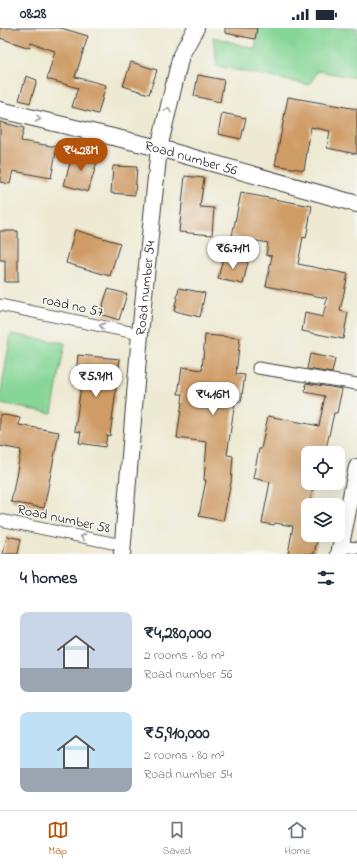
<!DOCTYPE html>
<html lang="en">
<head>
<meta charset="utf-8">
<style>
  body { margin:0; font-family:"Indie Flower",sans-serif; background:#f2f2f3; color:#1f2937; height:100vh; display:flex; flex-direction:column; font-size:15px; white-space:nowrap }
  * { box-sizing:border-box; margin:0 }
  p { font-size:13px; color:#747a83 }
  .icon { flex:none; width:22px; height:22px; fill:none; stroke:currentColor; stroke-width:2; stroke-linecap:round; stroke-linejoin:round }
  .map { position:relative; height:526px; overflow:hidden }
  .side { display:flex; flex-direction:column; background:#fff; flex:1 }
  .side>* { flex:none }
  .buttons { position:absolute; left:301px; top:418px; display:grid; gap:8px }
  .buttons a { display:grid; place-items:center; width:44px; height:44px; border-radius:8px; background:#fff; box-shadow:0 4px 16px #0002; font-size:20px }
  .price { position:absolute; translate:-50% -34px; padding:0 9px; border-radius:14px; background:#fff; color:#222; font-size:13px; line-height:26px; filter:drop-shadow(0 1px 2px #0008) }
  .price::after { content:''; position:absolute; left:50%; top:24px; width:12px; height:9px; margin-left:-6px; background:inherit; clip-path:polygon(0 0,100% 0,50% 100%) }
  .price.selected { background:#b45309; color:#fff }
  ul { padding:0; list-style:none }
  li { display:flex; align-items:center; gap:12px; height:100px; padding:0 20px }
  li span { display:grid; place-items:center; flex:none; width:112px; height:80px; border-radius:8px; color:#555 }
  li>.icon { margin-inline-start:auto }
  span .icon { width:48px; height:48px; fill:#fffc; stroke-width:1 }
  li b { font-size:17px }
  h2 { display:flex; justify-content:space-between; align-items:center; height:48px; padding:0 20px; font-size:17px }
  .status { display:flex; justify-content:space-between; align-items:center; height:28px; padding:0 20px; background:#fff; direction:ltr }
  .status svg { height:11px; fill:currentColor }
  .menu { display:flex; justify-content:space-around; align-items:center; height:56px; border-top:1px solid #e0e1e3; background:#fff; font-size:11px; color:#747a83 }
  .menu a { display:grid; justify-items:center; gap:2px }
  .menu .selected { color:#b45309 }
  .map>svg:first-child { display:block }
</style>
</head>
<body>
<div class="status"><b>08:28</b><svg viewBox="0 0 49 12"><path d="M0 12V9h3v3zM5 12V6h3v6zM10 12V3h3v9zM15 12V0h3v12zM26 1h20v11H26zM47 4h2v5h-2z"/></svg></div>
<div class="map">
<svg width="357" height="526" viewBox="0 0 357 526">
  <rect width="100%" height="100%" fill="#f6f6f2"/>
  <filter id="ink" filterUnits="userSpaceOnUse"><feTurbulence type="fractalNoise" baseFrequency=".025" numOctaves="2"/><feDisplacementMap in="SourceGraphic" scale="8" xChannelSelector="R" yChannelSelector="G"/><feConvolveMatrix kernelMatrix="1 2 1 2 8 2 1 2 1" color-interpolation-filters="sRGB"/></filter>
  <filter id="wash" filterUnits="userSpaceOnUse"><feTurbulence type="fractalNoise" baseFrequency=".012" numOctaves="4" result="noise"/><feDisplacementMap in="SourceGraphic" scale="16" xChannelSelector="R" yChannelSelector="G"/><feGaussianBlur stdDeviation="0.9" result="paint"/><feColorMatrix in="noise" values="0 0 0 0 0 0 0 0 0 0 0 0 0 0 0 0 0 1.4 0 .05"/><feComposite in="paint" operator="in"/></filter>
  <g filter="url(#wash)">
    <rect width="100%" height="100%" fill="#ede9d2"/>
    <g fill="#86d697" stroke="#51795a">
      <path d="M258,0H357V50L318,43L309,57L217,38L213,9L255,21Z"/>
      <path d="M11,306L65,315L52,385L0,376V369Z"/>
    </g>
    <g id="blocks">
      <g fill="#cf9c66">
        <path d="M0,0H61L88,8L75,49L106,57L98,86L72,79L78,60L47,51L55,23L31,15L30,20L0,10Z"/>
        <path d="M225,0H257L255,11L225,5Z"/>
        <path d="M131,34L157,42L149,66L123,58Z"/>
        <path d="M198,47L224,52L220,74L194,68Z"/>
        <path d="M26,48L37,52L30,75L19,72Z"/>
        <path d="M288,69L357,81V126L327,120L330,103L311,99L304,142L275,137Z"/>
        <path d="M222,85L246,90L241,111L218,106Z"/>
        <path d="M0,94L24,100L21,113L57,119L51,150L13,143L10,156L0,154Z"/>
        <path d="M73,124L98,131L88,164L64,157Z"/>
        <path d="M113,138L137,139L135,167L111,165Z"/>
        <path d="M185,148L204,150L200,179L214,180L212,207L179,204Z"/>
        <path d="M241,165L312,178L306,210L303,209L298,236L348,246L340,283L348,285L343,311L302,303L305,285L323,289L327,270L266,258L272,228L266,227L268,215L232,208Z"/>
        <path d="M75,202L120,215L110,248L66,235Z"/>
        <path d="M0,203H18V254H5V232H0Z"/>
        <path d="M223,229L248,234L243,256L218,251Z"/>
        <path d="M179,260L205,265L200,289L174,283Z"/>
        <path d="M108,261L127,266L119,292L100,286Z"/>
        <path d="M205,307L240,310L236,346L245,347L241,374L235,373L227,427L233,428L231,455L223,493L199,488L206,452H204L207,414L177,410L183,366H178L182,339L202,342Z"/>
        <path d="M310,326L335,331L332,345L307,341Z"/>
        <path d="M78,327L120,331L110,408L107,407L105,419L79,415L81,404L75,403L81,357H75Z"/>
        <path d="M306,355L342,361L337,385H334L325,425L308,421V455H314L309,477H308V484L303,510L317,513L314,526H288L293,498L275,495L274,497L262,495L270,454L253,450L259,421H261L268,388L319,398L325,368L305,364Z"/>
        <path d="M0,386L20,390L19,397L59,404L44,480L11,474L21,422L0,418Z"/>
        <path d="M7,508L21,511L18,526H3Z"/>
      </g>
    </g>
  </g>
  <g filter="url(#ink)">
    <use href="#blocks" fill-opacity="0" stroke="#3b3b37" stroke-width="1"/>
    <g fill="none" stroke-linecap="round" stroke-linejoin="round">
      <defs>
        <g id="street">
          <path d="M0,277L140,306"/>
          <path d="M258,340L357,356"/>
          <path d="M0,492L122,517"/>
          <path d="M340,518L357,520"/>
        </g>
        <g id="secondary">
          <path id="s1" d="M0,82L159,120L357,176"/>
          <path id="s2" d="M122,526L140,306L159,120L181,27L196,0"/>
          <path d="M339,526L357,439"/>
        </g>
      </defs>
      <use href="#street" stroke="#3b3b37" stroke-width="13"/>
      <use href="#secondary" stroke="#3b3b37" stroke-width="18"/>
      <use href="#street" stroke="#fff" stroke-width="11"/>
      <use href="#secondary" stroke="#fff" stroke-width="16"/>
    </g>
    <defs><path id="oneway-chevron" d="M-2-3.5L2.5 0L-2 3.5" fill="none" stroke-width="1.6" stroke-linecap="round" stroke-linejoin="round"/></defs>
    <g stroke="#999">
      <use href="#oneway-chevron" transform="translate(168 82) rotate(-76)"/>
      <use href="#oneway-chevron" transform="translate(38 91) rotate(14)"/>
      <use href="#oneway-chevron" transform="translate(102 298) rotate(-168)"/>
      <use href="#oneway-chevron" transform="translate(83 509) rotate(-168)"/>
    </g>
  </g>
  <g text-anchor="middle" stroke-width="3" stroke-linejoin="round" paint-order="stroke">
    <g font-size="14" fill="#1c1c1c" stroke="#f6f6f2">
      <text dy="5" stroke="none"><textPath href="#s1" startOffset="197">Road number 56</textPath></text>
      <text dy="5" stroke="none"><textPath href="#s2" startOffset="267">Road number 54</textPath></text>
      <text transform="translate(73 277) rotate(12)" y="5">road no 57</text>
      <text transform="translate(64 490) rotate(12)" y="5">Road number 58</text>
    </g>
  </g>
</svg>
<div class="buttons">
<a><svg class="icon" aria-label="locate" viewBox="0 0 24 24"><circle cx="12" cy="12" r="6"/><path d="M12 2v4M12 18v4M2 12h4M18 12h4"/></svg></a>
<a><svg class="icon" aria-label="layers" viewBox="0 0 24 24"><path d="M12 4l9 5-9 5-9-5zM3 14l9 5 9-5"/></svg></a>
</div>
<b class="price selected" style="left:81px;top:144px">₹4.28M</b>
<b class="price" style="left:233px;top:242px">₹6.71M</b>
<b class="price" style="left:96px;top:370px">₹5.91M</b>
<b class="price" style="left:213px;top:388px">₹4.16M</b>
</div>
<section class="side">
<h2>4 homes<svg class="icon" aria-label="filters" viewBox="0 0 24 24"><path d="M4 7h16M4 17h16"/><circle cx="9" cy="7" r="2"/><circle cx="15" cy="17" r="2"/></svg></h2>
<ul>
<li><span style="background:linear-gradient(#c9d6e8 70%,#9aa5b1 0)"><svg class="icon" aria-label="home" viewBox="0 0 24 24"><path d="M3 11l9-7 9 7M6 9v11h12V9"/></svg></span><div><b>₹4,280,000</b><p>2 rooms · 80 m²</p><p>Road number 56</p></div></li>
<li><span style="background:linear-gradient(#bfe0f5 70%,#9aa5b1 0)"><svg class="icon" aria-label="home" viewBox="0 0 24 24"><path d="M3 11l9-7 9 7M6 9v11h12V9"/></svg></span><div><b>₹5,910,000</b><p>2 rooms · 80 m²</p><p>Road number 54</p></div></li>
</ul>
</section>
<nav class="menu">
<a class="selected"><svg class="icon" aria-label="map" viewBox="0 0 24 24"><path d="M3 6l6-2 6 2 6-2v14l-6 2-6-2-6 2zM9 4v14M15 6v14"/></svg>Map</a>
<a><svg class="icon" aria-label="saved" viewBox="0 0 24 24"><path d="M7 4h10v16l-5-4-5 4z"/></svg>Saved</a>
<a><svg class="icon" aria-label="home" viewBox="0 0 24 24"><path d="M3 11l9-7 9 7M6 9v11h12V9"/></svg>Home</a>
</nav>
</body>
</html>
